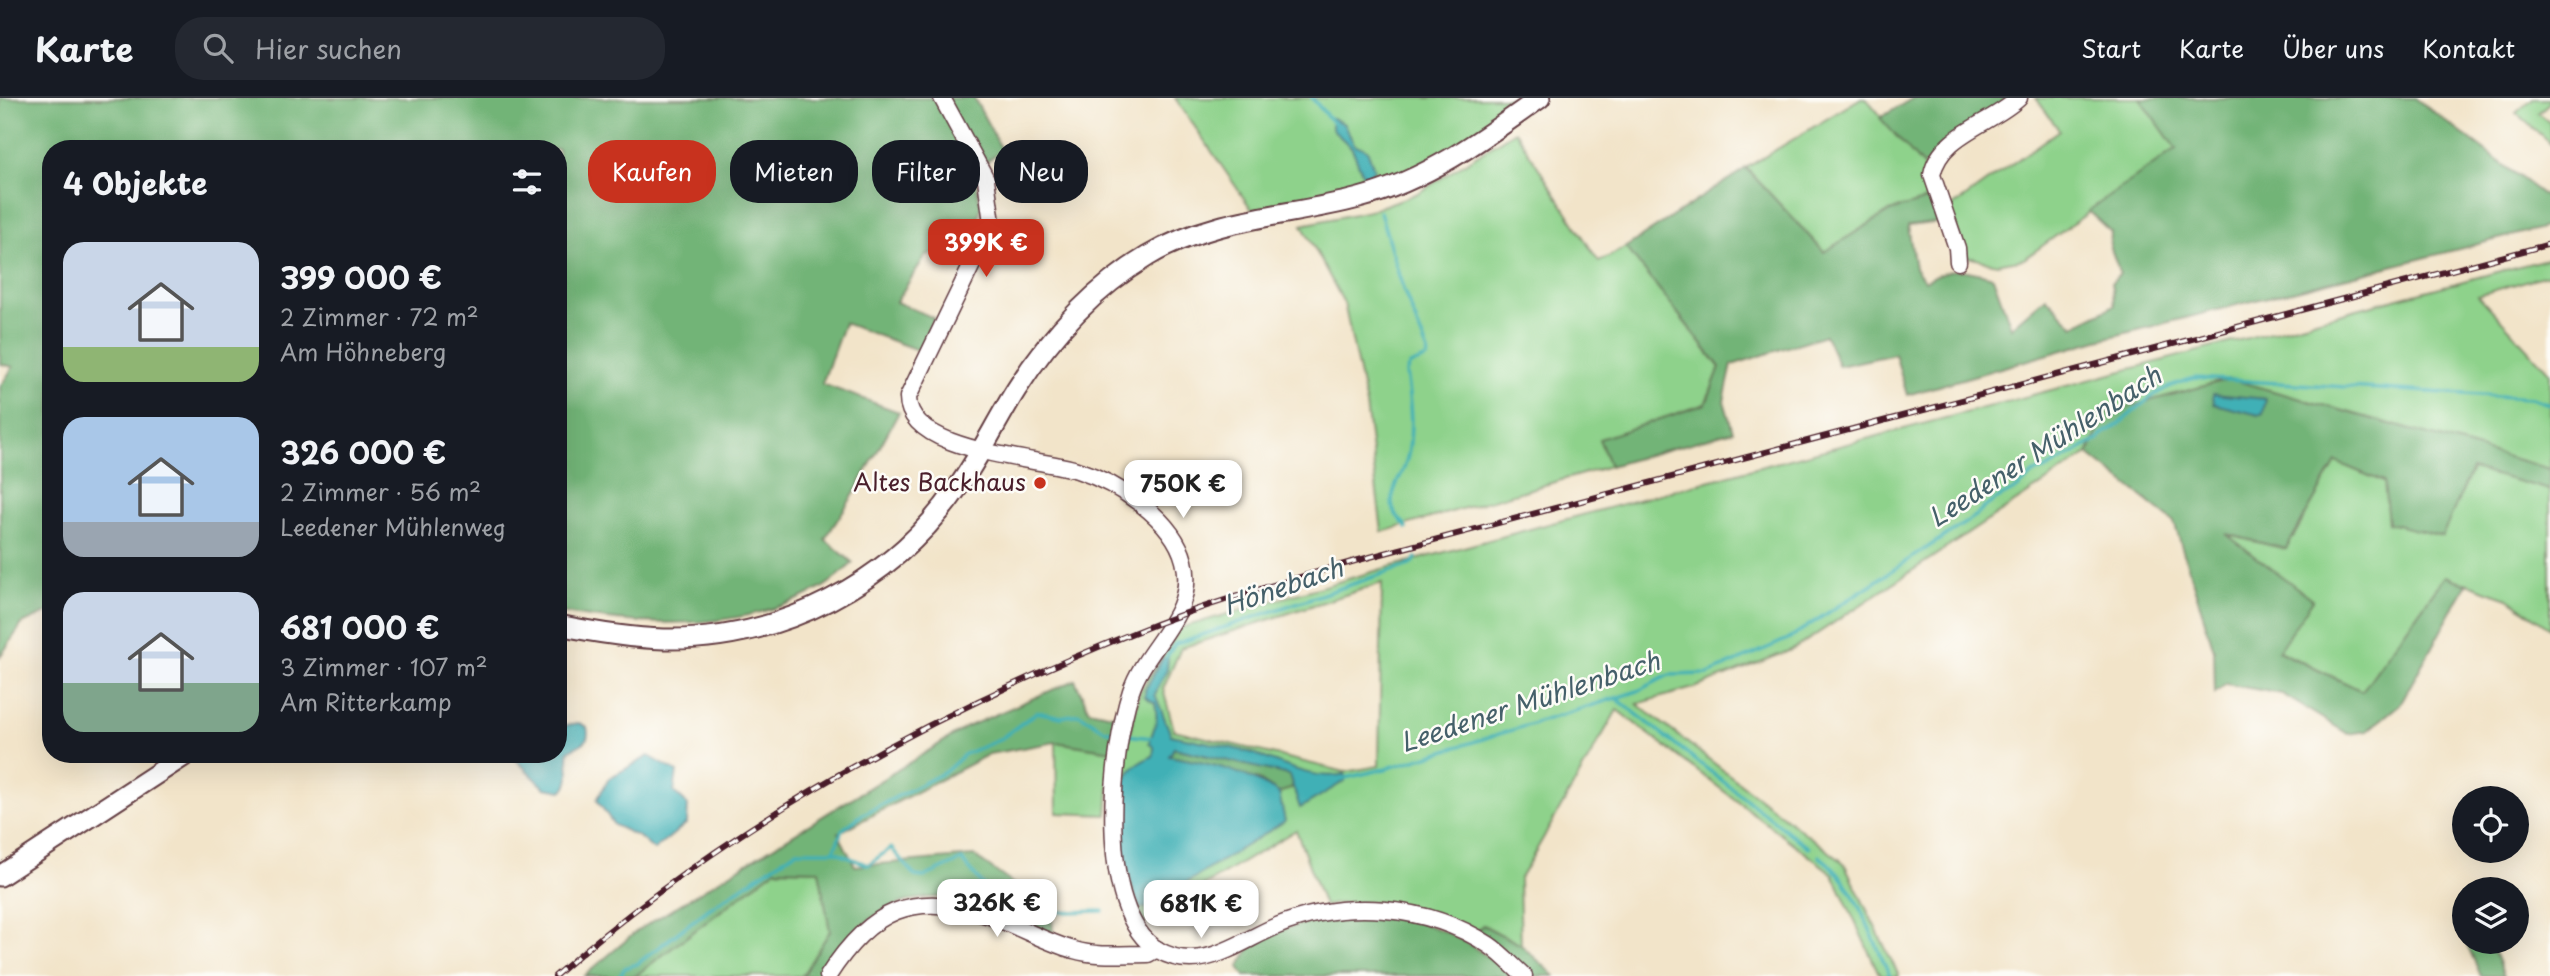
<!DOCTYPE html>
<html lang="de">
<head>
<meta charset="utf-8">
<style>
  body { margin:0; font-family:"Playpen Sans",sans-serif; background:#242831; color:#f1f3f6; height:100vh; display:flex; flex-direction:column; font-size:26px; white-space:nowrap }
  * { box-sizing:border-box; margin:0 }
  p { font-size:23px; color:#9ea1a6 }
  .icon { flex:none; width:38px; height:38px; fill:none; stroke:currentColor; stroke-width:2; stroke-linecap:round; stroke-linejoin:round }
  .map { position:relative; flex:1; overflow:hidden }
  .details { position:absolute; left:42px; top:42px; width:525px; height:623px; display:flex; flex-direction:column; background:#171b24; border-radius:28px; box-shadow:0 7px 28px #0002 }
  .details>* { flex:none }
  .banner { position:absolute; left:588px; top:42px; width:665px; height:63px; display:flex; gap:14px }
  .buttons { position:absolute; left:2452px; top:688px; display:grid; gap:14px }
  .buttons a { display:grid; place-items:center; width:77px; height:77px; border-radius:50%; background:#171b24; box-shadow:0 7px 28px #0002; font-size:35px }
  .price { position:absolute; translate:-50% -60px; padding:0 16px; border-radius:14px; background:#fff; color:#222; font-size:23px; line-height:46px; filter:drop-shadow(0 2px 4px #0008) }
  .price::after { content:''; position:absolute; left:50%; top:42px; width:21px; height:16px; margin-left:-10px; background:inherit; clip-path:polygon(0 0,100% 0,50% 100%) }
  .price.on { background:#c8321e; color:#fff }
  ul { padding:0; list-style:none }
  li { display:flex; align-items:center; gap:21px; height:175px; padding:0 21px }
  li span { display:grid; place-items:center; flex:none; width:196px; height:140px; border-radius:21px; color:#555 }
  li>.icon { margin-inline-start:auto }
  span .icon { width:84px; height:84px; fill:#fffc; stroke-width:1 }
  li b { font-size:30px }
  h2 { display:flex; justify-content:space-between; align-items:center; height:84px; padding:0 21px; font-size:30px }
  .chip { padding:0 24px; border-radius:28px; background:#171b24; box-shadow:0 7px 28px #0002; font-size:24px; line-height:63px }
  .chip.on { background:#c8321e; color:#fff }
  header { display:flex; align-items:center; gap:42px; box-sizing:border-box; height:98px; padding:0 35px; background:#171b24; border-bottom:2px solid #363941 }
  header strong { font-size:33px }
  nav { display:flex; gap:38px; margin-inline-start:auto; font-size:24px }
  .search { width:490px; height:63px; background:#242831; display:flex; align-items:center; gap:18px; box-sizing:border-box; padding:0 24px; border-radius:28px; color:#9ea1a6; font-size:26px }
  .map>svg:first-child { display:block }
</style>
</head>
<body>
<header>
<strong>Karte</strong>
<div class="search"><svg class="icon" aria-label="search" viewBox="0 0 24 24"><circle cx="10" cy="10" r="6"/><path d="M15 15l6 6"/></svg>Hier suchen</div>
<nav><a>Start</a><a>Karte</a><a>Über uns</a><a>Kontakt</a></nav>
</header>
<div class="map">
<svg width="2550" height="878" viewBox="0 0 2550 878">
  <rect width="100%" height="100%" fill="#fdfcf7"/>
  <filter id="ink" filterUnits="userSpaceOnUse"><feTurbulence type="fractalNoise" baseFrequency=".0143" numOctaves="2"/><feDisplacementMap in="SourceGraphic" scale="14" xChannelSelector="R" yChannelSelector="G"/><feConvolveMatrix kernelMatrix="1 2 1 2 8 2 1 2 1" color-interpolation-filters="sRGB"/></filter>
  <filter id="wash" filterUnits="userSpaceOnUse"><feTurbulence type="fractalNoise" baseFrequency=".00686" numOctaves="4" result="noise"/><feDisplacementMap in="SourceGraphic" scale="28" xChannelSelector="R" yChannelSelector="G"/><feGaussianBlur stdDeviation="1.57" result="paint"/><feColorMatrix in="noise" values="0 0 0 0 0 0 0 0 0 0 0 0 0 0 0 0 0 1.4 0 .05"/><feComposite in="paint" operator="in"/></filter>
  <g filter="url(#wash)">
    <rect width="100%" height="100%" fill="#f2e4c9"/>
    <g fill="#8ed28b" stroke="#6c785b" stroke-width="2" fill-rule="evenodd">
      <path d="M1175,0H1526L1466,42L1386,83L1252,112Z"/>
      <path d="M1861,0H1866L1923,68L1930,101L1890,113L1824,154L1746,70Z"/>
      <path d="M2036,0H2140L2176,51L2024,161L1997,166L1967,159L1949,111L2059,32Z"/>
      <path d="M2533,0H2550V4L2538,15L2550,25V45L2516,15Z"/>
      <path d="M1515,33L1599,164L1626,149L1720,270L1705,306L1600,341L1610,368L1382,434L1366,307L1344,205L1302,127L1369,113L1418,95Z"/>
      <path d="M2550,160V176L2478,197L2550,275V371L2229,281L2106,315L2088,356L1794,551L1697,589L1637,606L1844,765L1899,878H1880L1833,776L1617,612L1519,782L1521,847L1483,827L1474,834C1425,807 1380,798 1324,808L1296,732L1141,826L1124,775L1117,717L1126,652L1140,593L1180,530L1382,471L1756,370ZM1382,485L1379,668L1345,674L1174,632L1163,591L1181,550Z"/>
      <path d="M2336,364L2384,384L2442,438L2472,370L2550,392V530L2508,500L2445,478L2362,593L2277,552L2224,436L2286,451Z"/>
      <path d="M1056,644L1112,653L1107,717L1057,715Z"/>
      <path d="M776,771L819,772L830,833L802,878H635Z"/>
    </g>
    <g fill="#72b477" stroke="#5e6a51" stroke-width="2">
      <path d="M0,0H974L1002,52L987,63L975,79L981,109L972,147L926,157L896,204L934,220L920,253L844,225L822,286L899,314L854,396L825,441L853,465C842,474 831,486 818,492C738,534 645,529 558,514V51H51V513L22,526L0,559V289L13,269L0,266Z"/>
      <path d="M1913,0H2009L1923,68L1880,20Z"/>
      <path d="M2140,0H2415L2550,102V128L2098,242L1907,297L1895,256L1839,268L1825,237L1732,267L1724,303L1733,333L1610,368L1599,341L1706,306L1720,269L1626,149L1746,70L1824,154L1890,113L1930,101L1941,124L1908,128L1915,170L1925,183C1953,167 1963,171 1993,179L2011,229L2046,199L2074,228L2115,207L2111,185L2120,175L2110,148L2111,134L2088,113L2176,51Z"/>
      <path d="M2230,281L2550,371V392L2472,371L2442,438L2388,425L2384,384L2336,364L2286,451L2226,436L2313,502L2278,553L2362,593L2445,478L2467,486L2400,606L2367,633L2348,636L2282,596L2226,586L2215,595L2214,552L2174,424L2088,356L2105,315Z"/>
      <path d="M1075,582L1089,612L1118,618L1112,653L1056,644L989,656L838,735L855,768L974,758L1037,803H1050L1054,842C1032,831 1009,815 987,807C913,783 858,815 820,878H802L830,833L819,772L776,771L635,878H584L637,833L967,629Z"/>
      <path d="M1174,650L1290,677L1293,690L1279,695L1259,682L1169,658Z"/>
      <path d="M1365,817C1429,820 1464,838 1513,878H1245L1239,869C1243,863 1246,855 1250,850C1269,826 1336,820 1365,817Z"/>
      <path d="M1483,827L1521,847L1555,878H1534L1477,832Z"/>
      <path d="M2466,844H2490L2504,878H2481Z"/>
    </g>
    <g fill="#3fb0b6" stroke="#446870" stroke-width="2">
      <path d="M1332,20L1344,26L1354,46L1367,52L1374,71L1369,78L1363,77L1352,50L1332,31Z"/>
      <path d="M2213,296L2266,301L2263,315L2259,317L2214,306Z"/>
      <path d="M1163,560H1168L1167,572L1155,596L1171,637C1196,642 1221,647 1245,653C1277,662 1310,684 1345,676V683L1300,710L1289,677L1174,650L1169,658C1209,665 1245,673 1279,695L1285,723L1146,810H1140C1126,782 1108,692 1134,669C1139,664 1147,661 1153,658L1154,650L1149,645C1154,629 1159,623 1155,605L1145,599V592Z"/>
      <path d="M579,625L587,629C591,646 581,645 569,653C565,667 575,682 562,693L545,690L510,656H558V629Z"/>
      <path d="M649,658L677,674L674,694L688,707L687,725L654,752L639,739L614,727L597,702L609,680Z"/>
    </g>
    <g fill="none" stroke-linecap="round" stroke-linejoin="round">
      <g stroke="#3fb0b6" stroke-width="3.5">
        <path d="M1312,0L1333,25"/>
        <path d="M1380,114L1403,191L1428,254L1427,260L1410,267L1406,274C1410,303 1414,332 1407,361C1404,375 1393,388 1392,402C1391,416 1401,420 1407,430"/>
        <path d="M1166,560L1175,546L1412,466L1416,460"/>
        <path d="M1617,601L1809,750"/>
        <path d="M1126,637L1153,640"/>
        <path d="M1341,681L1385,671L1571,614L1638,593L1669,577L1708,576L1788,541L1977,417C1989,403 2001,400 2016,391C2028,384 2029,374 2044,372L2099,341C2105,332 2113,331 2120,325C2149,301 2157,290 2195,280L2531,300L2550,306"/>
        <path d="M834,753L868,767L891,750L915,778L924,779L962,762L982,786L1024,815L1103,813"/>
        <path d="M1819,758C1856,784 1871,838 1890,878"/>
        <path d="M619,878L625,870L637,866L710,810L796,753H834L842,732L863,716L945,674L965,656L999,642L1037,614L1061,619L1079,616L1105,632L1115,634"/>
      </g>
    </g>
  </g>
  <g filter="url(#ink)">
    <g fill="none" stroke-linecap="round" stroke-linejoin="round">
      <defs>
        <g id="minor">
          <path d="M942,0L986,81L992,125L908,299C907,355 1037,359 1077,372C1117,385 1173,420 1184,463C1198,516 1146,547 1131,593C1111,653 1095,813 1158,852C1201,877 1238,844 1277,828C1345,800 1428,807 1489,847C1501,855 1513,868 1524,878"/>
          <path d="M1958,164L1957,150L1932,77C1940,36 1992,26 2019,0"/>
          <path d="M828,878C870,812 914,791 990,818C1018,828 1045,844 1074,852C1097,859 1124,856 1148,856L1157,851"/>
        </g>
        <g id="major">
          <path d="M558,527C593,534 628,540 664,541C781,543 892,485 958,389C980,358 996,324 1016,292C1050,238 1093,191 1148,158C1213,119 1287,119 1359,100C1427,82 1483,41 1540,0"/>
          <path d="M0,778L187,656"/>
        </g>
      </defs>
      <use href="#minor" stroke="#633d43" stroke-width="19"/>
      <use href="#major" stroke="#633d43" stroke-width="23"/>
      <use href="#minor" stroke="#fff" stroke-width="16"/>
      <use href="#major" stroke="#fff" stroke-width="19"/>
      <defs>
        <path id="rail" d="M555,878C724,730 925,618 1133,535C1205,506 1280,485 1355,463L2550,146"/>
      </defs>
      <use href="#rail" stroke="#4a1f2b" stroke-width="6"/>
      <use href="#rail" stroke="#fdfcf7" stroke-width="3.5" stroke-dasharray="10" stroke-linecap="butt"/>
    </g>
  </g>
  <circle fill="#c8321e" stroke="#fdfcf7" stroke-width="2.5" cx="1040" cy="385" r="7"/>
  <g text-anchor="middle" stroke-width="5" stroke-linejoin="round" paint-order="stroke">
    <g font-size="24" fill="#4a1f2b" stroke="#fdfcf7" text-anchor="end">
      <text x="1026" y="393">Altes Backhaus</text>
    </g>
    <g font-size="26" font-style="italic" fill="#45606a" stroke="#fdfcf7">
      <text transform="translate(2045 349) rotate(-33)" y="9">Leedener Mühlenbach</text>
      <text transform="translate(1283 489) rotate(-19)" y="9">Hönebach</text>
      <text transform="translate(1530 604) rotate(-18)" y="9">Leedener Mühlenbach</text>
    </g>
  </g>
</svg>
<div class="buttons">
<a><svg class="icon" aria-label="locate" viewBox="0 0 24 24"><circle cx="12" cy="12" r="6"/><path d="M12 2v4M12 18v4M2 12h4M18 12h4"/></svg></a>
<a><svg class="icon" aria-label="layers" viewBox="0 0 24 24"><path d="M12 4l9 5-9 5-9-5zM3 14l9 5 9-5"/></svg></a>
</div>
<b class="price on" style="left:986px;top:181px">399K €</b>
<b class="price" style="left:1183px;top:422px">750K €</b>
<b class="price" style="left:997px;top:841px">326K €</b>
<b class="price" style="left:1201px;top:842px">681K €</b>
<div class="banner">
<a class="chip on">Kaufen</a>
<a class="chip">Mieten</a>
<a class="chip">Filter</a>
<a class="chip">Neu</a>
</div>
<section class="details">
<h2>4 Objekte<svg class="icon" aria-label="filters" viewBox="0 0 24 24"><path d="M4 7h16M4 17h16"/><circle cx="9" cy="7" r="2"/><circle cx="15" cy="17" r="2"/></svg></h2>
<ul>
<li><span style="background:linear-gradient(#c9d6e8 75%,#8fb573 0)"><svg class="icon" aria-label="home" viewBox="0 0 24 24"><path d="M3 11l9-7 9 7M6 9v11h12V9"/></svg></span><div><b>399 000 €</b><p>2 Zimmer · 72 m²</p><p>Am Höhneberg</p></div></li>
<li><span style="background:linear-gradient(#a9c7e8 75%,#9aa5b1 0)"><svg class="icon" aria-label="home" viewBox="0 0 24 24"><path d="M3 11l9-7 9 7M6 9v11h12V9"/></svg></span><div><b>326 000 €</b><p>2 Zimmer · 56 m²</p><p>Leedener Mühlenweg</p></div></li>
<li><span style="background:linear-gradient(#c9d6e8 65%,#7fa58c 0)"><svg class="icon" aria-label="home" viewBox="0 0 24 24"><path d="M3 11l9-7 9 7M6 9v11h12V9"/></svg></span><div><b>681 000 €</b><p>3 Zimmer · 107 m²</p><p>Am Ritterkamp</p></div></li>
</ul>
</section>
</div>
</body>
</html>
